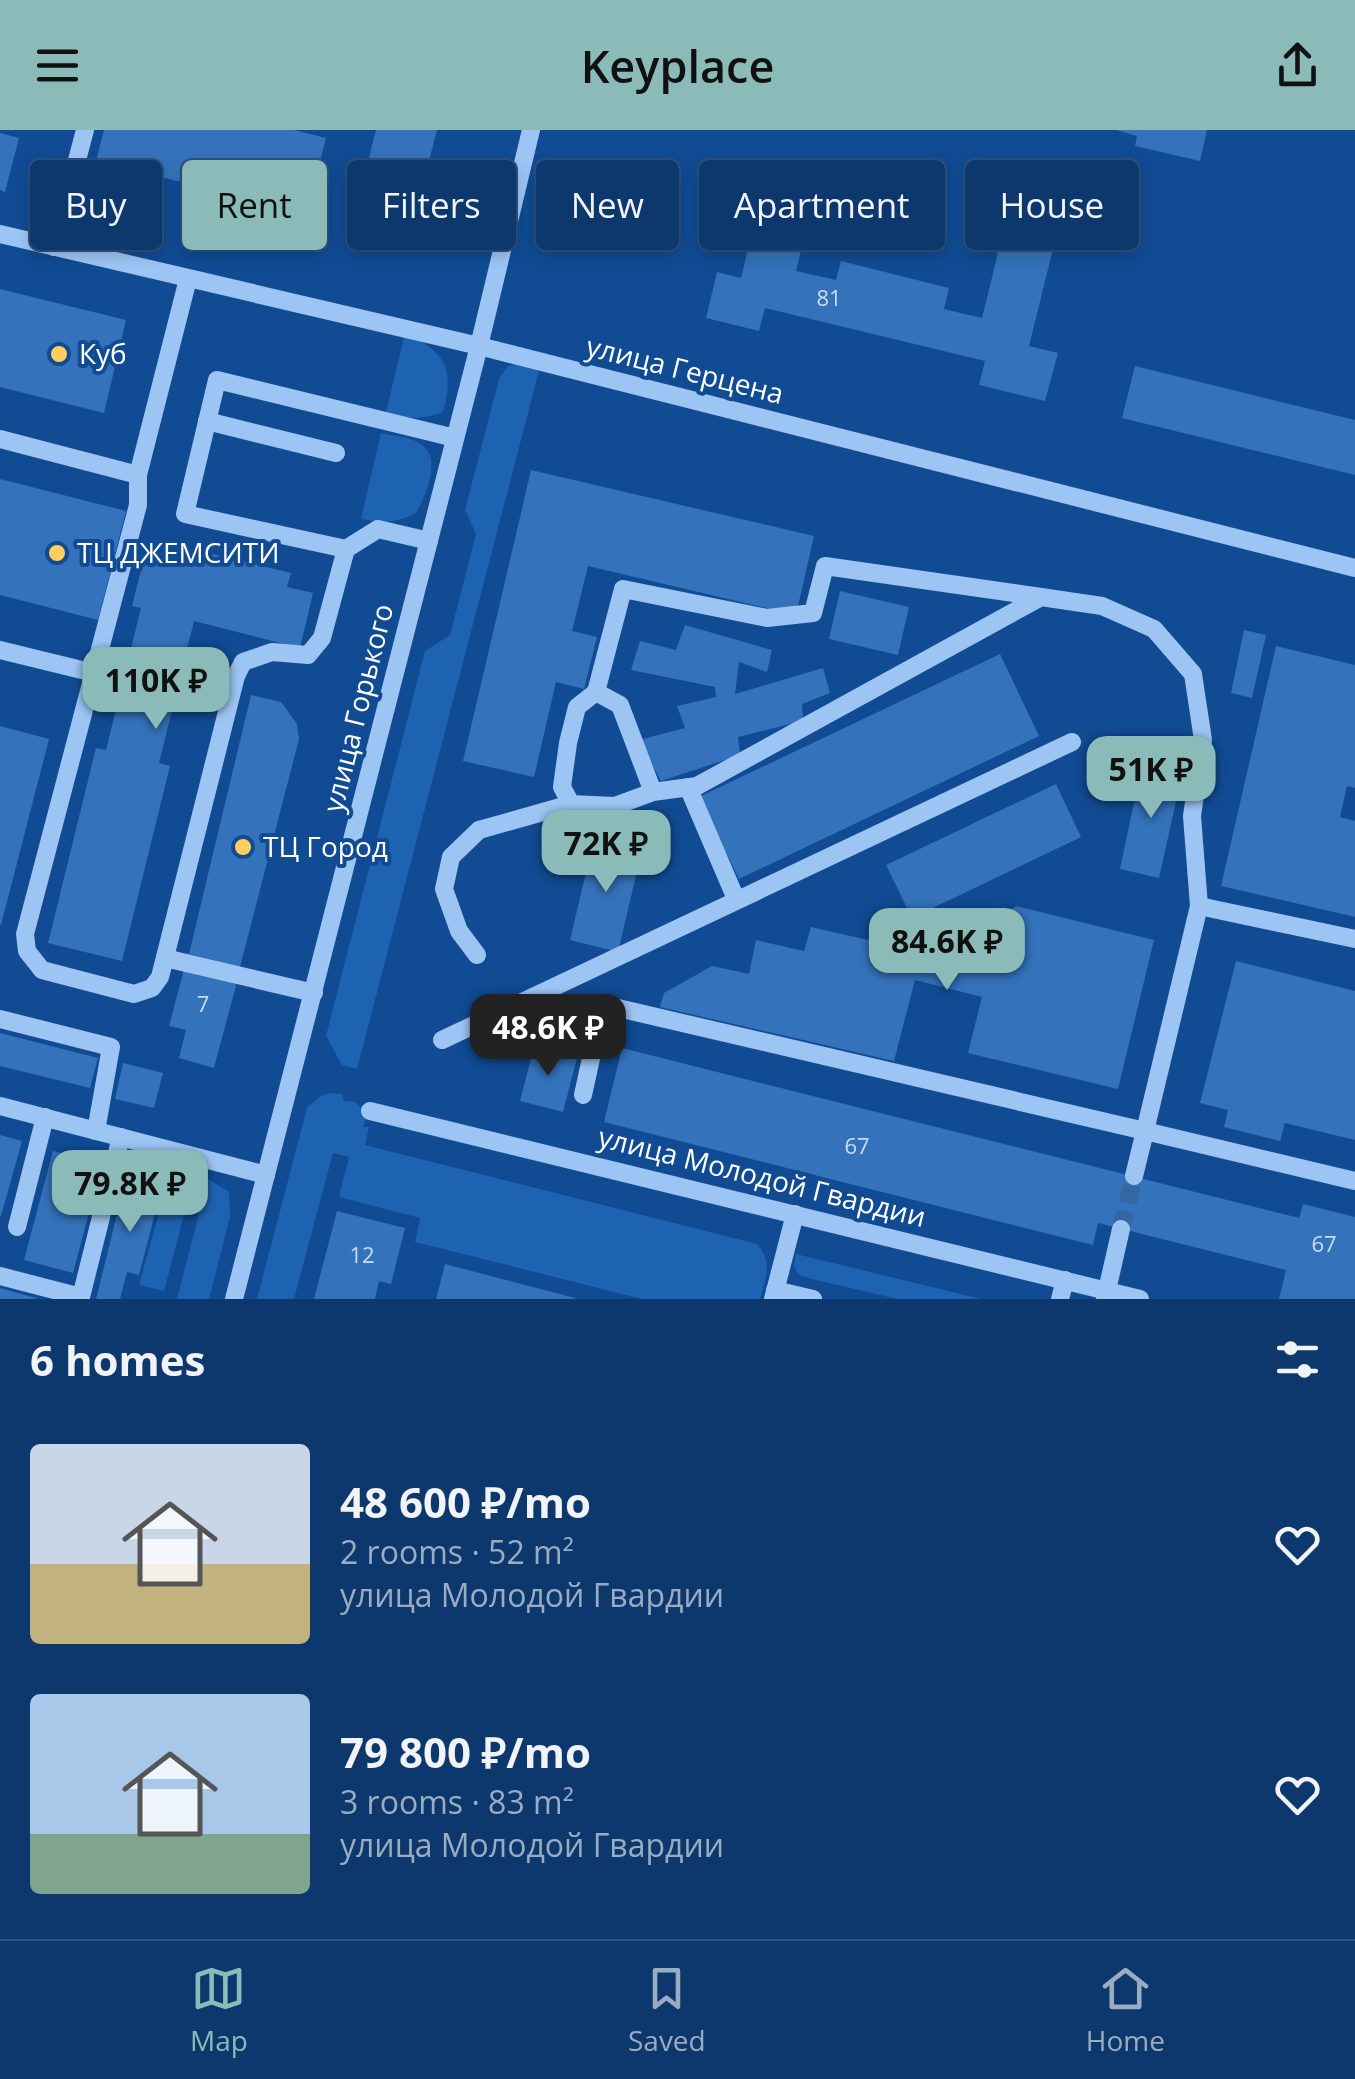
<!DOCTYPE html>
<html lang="en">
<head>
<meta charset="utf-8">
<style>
  body { margin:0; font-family:"Open Sans",sans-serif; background:#1a4376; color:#f1f3f6; height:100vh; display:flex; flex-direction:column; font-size:38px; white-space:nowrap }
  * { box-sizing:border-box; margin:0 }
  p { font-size:32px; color:#9aacc2 }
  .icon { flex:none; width:55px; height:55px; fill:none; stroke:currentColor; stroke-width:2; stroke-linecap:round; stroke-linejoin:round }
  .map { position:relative; height:1169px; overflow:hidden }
  .drawer { display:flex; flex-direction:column; background:#0c386e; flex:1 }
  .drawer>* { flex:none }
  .guide { position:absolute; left:30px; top:30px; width:1295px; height:90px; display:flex; gap:20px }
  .price { position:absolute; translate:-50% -85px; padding:0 22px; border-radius:20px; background:#8bbbb9; color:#111; font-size:32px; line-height:65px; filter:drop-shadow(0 2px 5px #0008) }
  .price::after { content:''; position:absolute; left:50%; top:60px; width:30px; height:22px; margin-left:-15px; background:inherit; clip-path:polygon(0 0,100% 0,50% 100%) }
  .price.current { background:#222; color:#fff }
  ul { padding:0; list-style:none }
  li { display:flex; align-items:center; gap:30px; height:250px; padding:0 30px }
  li span { display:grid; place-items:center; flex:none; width:280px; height:200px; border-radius:10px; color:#555 }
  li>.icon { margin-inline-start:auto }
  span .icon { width:120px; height:120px; fill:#fffc; stroke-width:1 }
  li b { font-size:42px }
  h2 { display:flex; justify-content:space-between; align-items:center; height:120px; padding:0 30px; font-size:42px }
  .pill { padding:0 35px; border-radius:10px; background:#0c386e; box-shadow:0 5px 15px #0003,0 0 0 2px #2c5281; font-size:35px; line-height:90px }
  .pill.current { background:#8bbbb9; color:#111 }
  header { display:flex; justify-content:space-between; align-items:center; height:130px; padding:0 30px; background:#8bbbb9; color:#111; font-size:45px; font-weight:600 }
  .dock { display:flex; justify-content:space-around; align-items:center; height:140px; border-top:2px solid #2c5281; background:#0c386e; font-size:28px; color:#9aacc2 }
  .dock a { display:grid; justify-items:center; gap:5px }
  .dock .current { color:#8bbbb9 }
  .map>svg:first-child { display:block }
</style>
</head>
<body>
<header><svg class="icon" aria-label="menu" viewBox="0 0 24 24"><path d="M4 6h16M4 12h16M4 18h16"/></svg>Keyplace<svg class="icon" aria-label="share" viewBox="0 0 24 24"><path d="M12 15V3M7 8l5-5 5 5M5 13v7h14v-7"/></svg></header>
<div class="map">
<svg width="1355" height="1169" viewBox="0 0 1355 1169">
  <rect width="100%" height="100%" fill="#104b93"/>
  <g fill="#1e63b1">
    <path d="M405,203C445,221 455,239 443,282C422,291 408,288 386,282Z"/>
    <path d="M520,233L540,237L357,939L342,935L326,906L425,521L450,505L476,404L465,380L499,249L508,236Z"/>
    <path d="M381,303C393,306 412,307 421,314C443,329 425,366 416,383C397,393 382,393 361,389Z"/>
    <path d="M329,963L342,964L344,971L355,972L367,984L363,997H369L365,1015L757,1114C773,1132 766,1147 760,1169H642L415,1112L420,1088L339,1067L349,1027L333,1023L294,1169H257L307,978L320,966Z"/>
    <path d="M208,1049L229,1062L230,1087L209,1169H177Z"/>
    <path d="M160,1079L184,1085L164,1161L139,1155Z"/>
    <path d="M796,1124L981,1169H897L808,1148L798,1144L794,1136Z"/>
  </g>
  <g fill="#3472bb">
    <path d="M104,0H294L326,8L307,83L96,31Z"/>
    <path d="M376,0H437L412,96L355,82Z"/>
    <path d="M1116,0H1207L1200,31L1135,16L1137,6Z"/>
    <path d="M0,3L19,8L5,62L0,60Z"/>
    <path d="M766,46L830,61L825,82L811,78L796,141L836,150L841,131L949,158L944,179L982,188L998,123L984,119L989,99L1054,115L1029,216L1058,223L1045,271L979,255L985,231L765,178L759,201L706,188L717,142L741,148Z"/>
    <path d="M615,71L660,83L651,116L606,104Z"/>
    <path d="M0,159L126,190L104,283L0,257Z"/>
    <path d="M1135,236L1355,290V345L1122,288Z"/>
    <path d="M531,340L814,406L796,485L588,436L572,501L597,507L584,559L556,552L534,647L463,631Z"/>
    <path d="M0,349L126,381L98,490L0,465Z"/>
    <path d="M146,420L198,433L200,421L291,443L287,457L313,463L300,518L194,491L159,633L170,636L122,831L48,813L96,618L106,620L141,478L132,476Z"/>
    <path d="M840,461L909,477L898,525L829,509Z"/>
    <path d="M685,495L772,520L767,542L739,532L735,564L823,538L830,563L802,574L803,591L738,607L740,625L661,651L639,610L685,598L677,576L716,567L715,557L631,540L640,511L676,520Z"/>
    <path d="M1244,500L1266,505L1252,568L1231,563Z"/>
    <path d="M1276,516L1355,535V658L1347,656L1340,687L1355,691V787L1221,756Z"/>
    <path d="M1000,524L1039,606L739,749L699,667Z"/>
    <path d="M251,565L281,572L297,594L299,609L240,837L189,824Z"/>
    <path d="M0,596L49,609L1,795L0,794Z"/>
    <path d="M1142,635L1182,644L1159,748L1120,739Z"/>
    <path d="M1056,654L1081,707L912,788L886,735Z"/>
    <path d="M594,709L642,720L618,822L570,810Z"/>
    <path d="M1016,776L1154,810L1118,959L968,923L982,867L915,850L894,931L660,877L664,863L712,836L749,844L756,810L804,821L811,797L978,835L987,797Z"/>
    <path d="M1236,831L1355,861V1010L1285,993L1280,1011L1224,997L1228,980L1200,973Z"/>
    <path d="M184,839L237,852L214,938L179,928L186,900L169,896Z"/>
    <path d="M0,903L98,928L90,958L0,936Z"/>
    <path d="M534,917L577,928L563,982L520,971Z"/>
    <path d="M622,918L1299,1088L1303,1074L1355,1087V1169H1279L1286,1140L1098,1093L1093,1115L604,992Z"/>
    <path d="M123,933L163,943L154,978L115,969Z"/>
    <path d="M0,1005L22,1011L1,1086H0Z"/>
    <path d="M53,1021L102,1034L73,1143L24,1130Z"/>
    <path d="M127,1044L163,1053L139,1145L127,1142L120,1169H96Z"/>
    <path d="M337,1081L405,1098L391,1154L379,1151L375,1169H314Z"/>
    <path d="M445,1134L575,1168V1169H436Z"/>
    <path d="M0,1158L36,1168V1169H0Z"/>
  </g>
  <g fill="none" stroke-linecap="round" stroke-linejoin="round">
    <path stroke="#3466a3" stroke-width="18" stroke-dasharray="18 9" stroke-linecap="butt" d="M1121,1099L1134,1046"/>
    <g stroke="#9dc5f4" stroke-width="18">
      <path d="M0,104L479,216L1355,438"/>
      <path d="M54,117L85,0"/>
      <path d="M207,291L336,323"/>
      <path d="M0,309L138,345L188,149"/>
      <path d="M138,345V375L25,804L27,821L42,840L134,864L152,858L160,847L236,546L243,532L272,522L308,525L322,508L346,419L378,399L429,411"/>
      <path d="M346,419L185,384L217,250L455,308"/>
      <path d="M0,520L94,543"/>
      <path d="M596,562L623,459L767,488L813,483L825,436L1041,467"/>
      <path d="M688,657L736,769"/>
      <path d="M653,662L615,676L571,674L562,657L568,613L577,577L596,562L620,575L653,662L697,656L1041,467L1102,476L1154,499L1193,544L1203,610L1192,686L1199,776"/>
      <path d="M477,825L459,801L444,759L451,727L479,700L571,674"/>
      <path d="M165,828L314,863"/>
      <path d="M0,889L111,917L96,1001"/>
      <path d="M442,910L1072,612"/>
      <path d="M583,965L600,887L618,878L1145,1001L1199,776L1355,809"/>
      <path d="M0,976L266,1045"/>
      <path d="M370,981L1140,1169"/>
      <path d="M1134,1046L1145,1001L1355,1051"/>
      <path d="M17,1097L45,987"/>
      <path d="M0,1146L81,1167L121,1007"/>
      <path d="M775,1160L813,1169"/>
      <path d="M234,1169L479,216L531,0"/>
      <path d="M773,1169L795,1084"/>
      <path d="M1060,1169L1065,1150"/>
      <path d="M1105,1169L1121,1099"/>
    </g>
  </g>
  <g fill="#ffce5f" stroke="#104b93" stroke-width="4">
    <circle cx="59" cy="224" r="10"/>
    <circle cx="57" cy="423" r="10"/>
    <circle cx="243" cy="717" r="10"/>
  </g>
  <g text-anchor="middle" stroke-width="8" stroke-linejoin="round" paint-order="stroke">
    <g font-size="22" fill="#ccdcee">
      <text x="829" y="176">81</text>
      <text x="203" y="882">7</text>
      <text x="857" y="1024">67</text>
      <text x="1324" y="1122">67</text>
      <text x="362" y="1133">12</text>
    </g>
    <g font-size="28" fill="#fff" stroke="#104b93" text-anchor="start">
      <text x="79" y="234">Куб</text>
      <text x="77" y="433">ТЦ ДЖЕМСИТИ</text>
      <text x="263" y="727">ТЦ Город</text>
    </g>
    <g font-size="28" fill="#fff" stroke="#104b93">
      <text transform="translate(685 240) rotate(14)" y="10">улица Герцена</text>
      <text transform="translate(358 578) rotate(-76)" y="10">улица Горького</text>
      <text transform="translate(762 1047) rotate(14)" y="10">улица Молодой Гвардии</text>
    </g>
  </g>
</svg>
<b class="price" style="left:156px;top:602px">110K ₽</b>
<b class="price" style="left:1151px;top:691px">51K ₽</b>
<b class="price" style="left:606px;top:765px">72K ₽</b>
<b class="price" style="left:947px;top:863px">84.6K ₽</b>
<b class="price current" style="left:548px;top:949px">48.6K ₽</b>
<b class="price" style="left:130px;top:1105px">79.8K ₽</b>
<div class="guide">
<a class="pill">Buy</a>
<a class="pill current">Rent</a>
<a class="pill">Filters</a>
<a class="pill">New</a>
<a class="pill">Apartment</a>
<a class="pill">House</a>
</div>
</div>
<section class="drawer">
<h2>6 homes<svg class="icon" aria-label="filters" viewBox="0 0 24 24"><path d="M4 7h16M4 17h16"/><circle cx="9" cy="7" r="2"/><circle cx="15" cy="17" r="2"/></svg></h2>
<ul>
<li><span style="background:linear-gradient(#c9d6e8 60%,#c2b280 0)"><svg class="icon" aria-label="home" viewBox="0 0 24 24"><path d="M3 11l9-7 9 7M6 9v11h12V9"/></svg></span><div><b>48 600 ₽/mo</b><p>2 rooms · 52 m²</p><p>улица Молодой Гвардии</p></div><svg class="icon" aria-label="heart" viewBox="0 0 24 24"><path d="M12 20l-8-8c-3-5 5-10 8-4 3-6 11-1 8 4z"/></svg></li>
<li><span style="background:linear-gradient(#a9c7e8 70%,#7fa58c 0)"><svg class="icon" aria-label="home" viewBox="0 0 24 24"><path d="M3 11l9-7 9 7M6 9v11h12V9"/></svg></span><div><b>79 800 ₽/mo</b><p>3 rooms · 83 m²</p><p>улица Молодой Гвардии</p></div><svg class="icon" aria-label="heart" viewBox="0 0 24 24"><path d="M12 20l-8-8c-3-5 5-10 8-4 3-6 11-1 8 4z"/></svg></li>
</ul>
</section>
<nav class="dock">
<a class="current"><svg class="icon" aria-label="map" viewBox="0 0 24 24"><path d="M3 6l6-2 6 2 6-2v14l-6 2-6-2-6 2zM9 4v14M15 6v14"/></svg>Map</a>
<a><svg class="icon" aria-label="saved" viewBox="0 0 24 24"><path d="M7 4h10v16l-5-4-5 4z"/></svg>Saved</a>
<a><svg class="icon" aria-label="home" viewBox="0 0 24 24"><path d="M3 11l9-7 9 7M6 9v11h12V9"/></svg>Home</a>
</nav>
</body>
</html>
